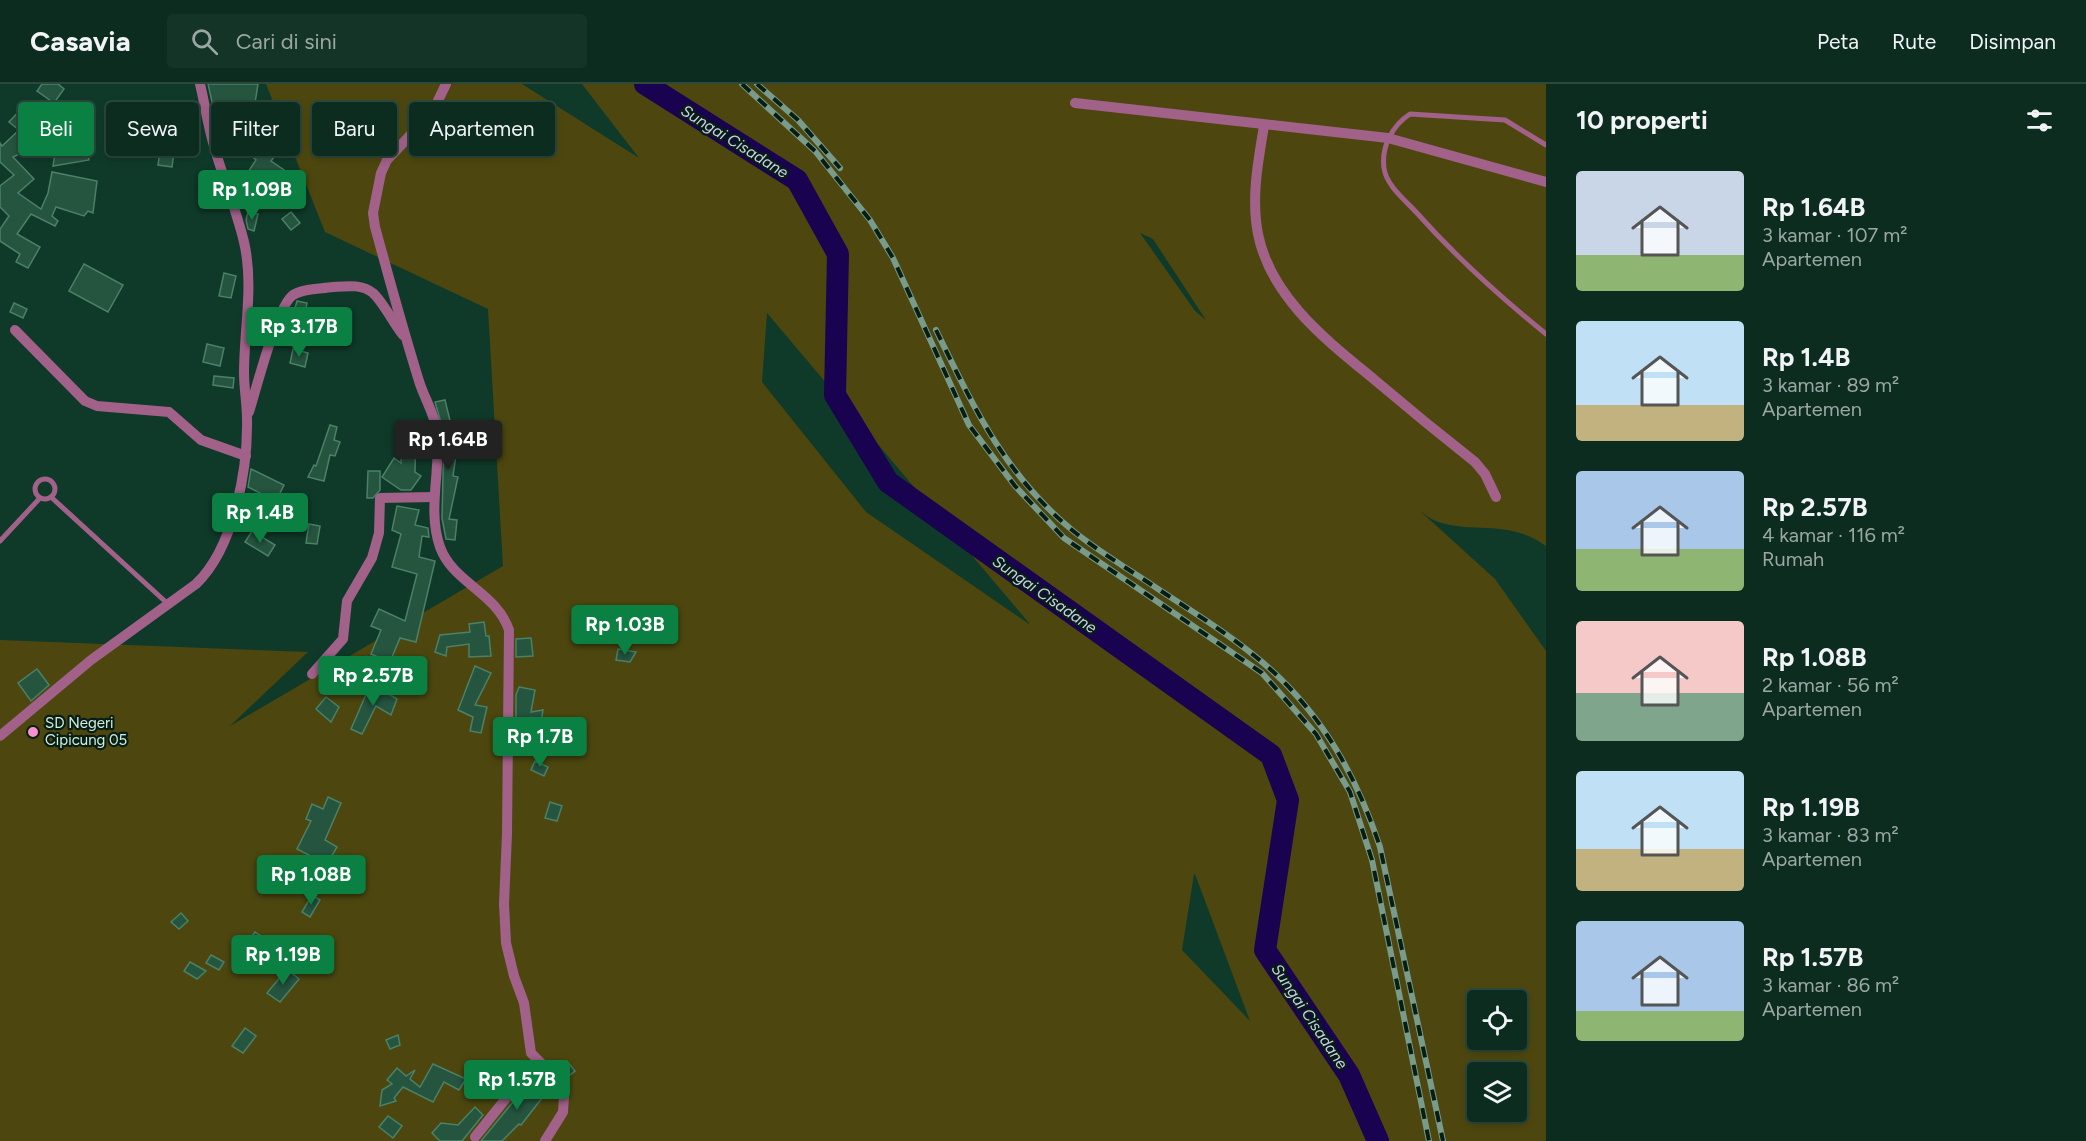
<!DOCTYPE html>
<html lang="id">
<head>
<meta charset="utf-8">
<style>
  body { margin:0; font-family:Figtree,sans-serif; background:#143428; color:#f1f3f6; height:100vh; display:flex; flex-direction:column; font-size:22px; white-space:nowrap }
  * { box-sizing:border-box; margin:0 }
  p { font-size:20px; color:#9aa7a4 }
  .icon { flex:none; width:33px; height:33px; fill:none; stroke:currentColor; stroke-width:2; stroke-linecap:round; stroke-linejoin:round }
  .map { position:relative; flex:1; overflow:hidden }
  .details { display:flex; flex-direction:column; background:#0b2c1f; width:540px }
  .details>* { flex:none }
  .hud { position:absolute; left:18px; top:18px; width:570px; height:54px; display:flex; gap:12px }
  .buttons { position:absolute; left:1467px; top:906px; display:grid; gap:12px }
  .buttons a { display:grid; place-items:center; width:60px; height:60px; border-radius:6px; background:#0b2c1f; box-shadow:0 3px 9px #0003,0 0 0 2px #2b483d; font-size:30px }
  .price { position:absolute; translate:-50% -51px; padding:0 14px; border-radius:6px; background:#0b8043; color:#fff; font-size:20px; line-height:39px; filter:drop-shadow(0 2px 3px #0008) }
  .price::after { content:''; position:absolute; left:50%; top:36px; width:18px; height:14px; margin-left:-9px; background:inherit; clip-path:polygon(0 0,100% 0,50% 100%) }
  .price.selected { background:#222; color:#fff }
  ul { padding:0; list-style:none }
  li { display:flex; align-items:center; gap:18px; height:150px; padding:0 30px }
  li span { display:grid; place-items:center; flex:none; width:168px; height:120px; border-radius:6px; color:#555 }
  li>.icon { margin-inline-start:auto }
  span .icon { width:72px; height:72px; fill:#fffc; stroke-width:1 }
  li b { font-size:26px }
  h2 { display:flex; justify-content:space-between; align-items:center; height:72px; padding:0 30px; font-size:26px }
  .chip { padding:0 21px; border-radius:6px; background:#0b2c1f; box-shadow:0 3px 9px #0003,0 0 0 2px #2b483d; font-size:21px; line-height:54px }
  .chip.selected { background:#0b8043; color:#fff }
  header { display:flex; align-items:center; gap:36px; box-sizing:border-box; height:84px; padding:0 30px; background:#0b2c1f; border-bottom:2px solid #2b483d }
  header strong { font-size:28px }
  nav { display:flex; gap:33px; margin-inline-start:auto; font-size:21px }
  .search { width:420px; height:54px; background:#143428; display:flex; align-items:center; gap:15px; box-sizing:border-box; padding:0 21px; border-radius:6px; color:#9aa7a4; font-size:22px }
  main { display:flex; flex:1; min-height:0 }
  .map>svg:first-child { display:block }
</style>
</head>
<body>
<header>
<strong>Casavia</strong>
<div class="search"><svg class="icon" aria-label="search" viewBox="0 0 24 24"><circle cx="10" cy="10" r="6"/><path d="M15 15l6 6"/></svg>Cari di sini</div>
<nav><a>Peta</a><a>Rute</a><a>Disimpan</a></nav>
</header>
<main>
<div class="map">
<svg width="1546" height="1057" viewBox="0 0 1546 1057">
  <rect width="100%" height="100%" fill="#0f3a29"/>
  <path fill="#4d470f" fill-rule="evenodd" d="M266,0H522L639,74L582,0H1546V462C1507,434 1474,451 1436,437C1430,435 1425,430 1420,427L1495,495L1546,567V1057H0V556L308,568L230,642L503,482L488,225L325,148ZM1140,149L1153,155L1206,236L1195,227ZM767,229L1029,539V540L866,428L762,298ZM1194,790H1195L1250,937L1182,866ZM1478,916H1516V956H1478ZM1478,988H1516V1028H1478Z"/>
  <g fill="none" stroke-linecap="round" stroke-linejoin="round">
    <path stroke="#190351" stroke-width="22" d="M645,0L797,96L838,170L835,311L888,398L1271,671L1288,716L1265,866L1349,991L1378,1057"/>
  </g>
  <g fill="#25543f" stroke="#4a8167" stroke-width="1.5">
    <path d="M42,0H58L64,5L54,19L37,7Z"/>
    <path d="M208,0H258L255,19H260L257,31L229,34L234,60L222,62Z"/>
    <path d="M23,23L47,45L52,39L65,49L13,73L34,95L18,109L41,125L48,109L52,88L97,97L93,129L88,127L84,132L56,123L52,132L58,137L55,142L31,130L17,150L40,163L28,184L16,178L20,170L0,157V145L9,132L0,123V102L14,91L0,78V59L2,62L19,46L9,38Z"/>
    <path d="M262,40L276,53L272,57L281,63L271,77L284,86L272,104L248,88L256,76L241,63Z"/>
    <path d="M84,47L89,76L53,82L55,69Z"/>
    <path d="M160,67L174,69L172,83L158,81Z"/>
    <path d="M248,128L258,130L254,147L248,145L246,136Z"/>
    <path d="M291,128L300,139L291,146L282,135Z"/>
    <path d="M84,180L123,201L108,228L69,207Z"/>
    <path d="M224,189L236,192L231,214L219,212Z"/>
    <path d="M297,217L307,219L304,236L292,234Z"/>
    <path d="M14,219L27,225L23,234L10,228Z"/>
    <path d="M207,260L224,264L220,282L203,278Z"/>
    <path d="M293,265L308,269L305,283L290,279Z"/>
    <path d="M214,292L234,294L233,304L213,301Z"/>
    <path d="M445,316L452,345L449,350H454L455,357L458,358L453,392L458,393L449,435L457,436L455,456L446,455L442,434L444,349L435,318Z"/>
    <path d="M330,341L337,343L334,356L340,358L335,372L330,371L324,397L308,393L314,381L316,382Z"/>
    <path d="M402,348L416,349L415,388L421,392L411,406H401L382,393L394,374L401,379Z"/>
    <path d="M251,385L284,401L276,417L248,403Z"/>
    <path d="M368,387H380V406L373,414H367Z"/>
    <path d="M397,422L419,426L415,441L428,444L429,453L422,452L419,473L435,477L416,558L400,554L390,578L371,570L381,546L371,542L379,525L405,537L417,490L392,483L401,450L392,446Z"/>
    <path d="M309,440L320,442L317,460L306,459Z"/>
    <path d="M252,447L275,461L268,472L245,458Z"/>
    <path d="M484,538L486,552H489L491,572L469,573V560L447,563L446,572L435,568L440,551L470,548L469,540Z"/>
    <path d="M531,554L533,572L516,573V555Z"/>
    <path d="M618,565L636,568L630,578L616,576Z"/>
    <path d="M475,582L491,589L475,621L487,623L481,649L470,647L473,633L458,626Z"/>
    <path d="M37,585L49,601L31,617L18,599Z"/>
    <path d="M371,599L397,615L391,631L376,622L362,650L351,645Z"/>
    <path d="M519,603L535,606L531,628L543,626L540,644L516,648V611Z"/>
    <path d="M326,613L339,623L331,638L316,625Z"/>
    <path d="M535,677L548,683L544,692L531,686Z"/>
    <path d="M328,713L341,719L325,756L337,763L327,780L322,777L296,809L280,796L288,787L294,792L309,771L297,765L311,737L306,735L312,720L323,725Z"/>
    <path d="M550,718L562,722L557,737L545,734Z"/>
    <path d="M312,811L320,816L310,833L302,828Z"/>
    <path d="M181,829L188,837L179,845L171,838Z"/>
    <path d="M255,848L261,852L259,856L274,868L260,885L247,874L245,878L236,873Z"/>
    <path d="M211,871L224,878L219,886L206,879Z"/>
    <path d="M190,878L206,887L197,895L184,887Z"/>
    <path d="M287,885L299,895L280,918L267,909Z"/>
    <path d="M245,944L256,952L243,969L232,962Z"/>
    <path d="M398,951L400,961L390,965L386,956Z"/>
    <path d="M567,977L575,987L566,994L557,985Z"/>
    <path d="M433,980L466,995L459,1006L444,998L433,1018L403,1003L394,1014L396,1017L380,1022L382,1006L392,1000L387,996L397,984L406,992L415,986L410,995L420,1003Z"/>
    <path d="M535,991L546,1002L537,1010L542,1014L521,1041L519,1040L502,1057H481Z"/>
    <path d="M475,1023L483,1031L462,1057H440L432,1049L441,1039L458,1041Z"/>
    <path d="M388,1032L402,1042L393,1054L379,1043Z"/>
  </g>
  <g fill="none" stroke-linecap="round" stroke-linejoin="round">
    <g stroke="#a16189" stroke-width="5">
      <path d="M1546,61L1505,36L1410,30C1393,41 1381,62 1384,84C1386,101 1405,116 1416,128C1456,173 1499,212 1546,250"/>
      <circle cx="45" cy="405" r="10"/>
      <path d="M51,413L168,520"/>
      <path d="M0,457L40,414"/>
    </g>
    <g stroke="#a16189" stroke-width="10">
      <path d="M446,0L433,27L387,76L381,89L373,129L375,143C389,194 403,246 419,297C424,314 436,332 437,349C441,387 427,426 440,463C453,499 496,508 509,546L507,750L504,820L506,859L514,892L524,919L531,969L559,997L564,1012L563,1028L545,1057"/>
      <path d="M1075,19L1388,54L1546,98"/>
      <path d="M1264,42C1258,78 1251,114 1258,150C1271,215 1329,258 1376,297C1409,325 1442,352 1475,378L1485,390L1496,413"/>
      <path d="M15,246L85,317L97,322L169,328L201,356L246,372"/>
      <path d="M249,328C256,306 277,222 293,211C304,204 320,205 333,203C347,202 362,200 373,209C383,218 394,240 403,251"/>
      <path d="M312,590L343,555L347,517L372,474L379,449L380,414L434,413"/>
      <path d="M0,652L91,576L196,500C234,464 248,385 247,335C247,320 244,304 244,289C244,246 254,201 244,158C236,125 223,94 214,62C208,42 205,21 200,0"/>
      <path d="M475,1053L537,976"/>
    </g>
    <defs>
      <g id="rail">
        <path d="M742,0L815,67L870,136L893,174L969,341L1015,402L1064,454L1262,589L1316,650L1350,708L1372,776L1429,1057"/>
        <path d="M757,0L798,36L840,84"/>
        <path d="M936,246C973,322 1005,391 1072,446C1099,468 1130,486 1158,505C1196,530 1235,554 1269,584C1324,633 1357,694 1380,763L1443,1057"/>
      </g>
    </defs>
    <use href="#rail" stroke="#789b8b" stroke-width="6"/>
    <use href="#rail" stroke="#071e14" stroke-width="4" stroke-dasharray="11" stroke-linecap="butt"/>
  </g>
  <circle fill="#f690d0" stroke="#071e14" stroke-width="2" cx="33" cy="648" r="6"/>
  <g text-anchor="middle" stroke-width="4.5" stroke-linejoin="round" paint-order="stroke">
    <g font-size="15" fill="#d2eedf" stroke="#071e14" text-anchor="start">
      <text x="45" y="644">SD Negeri<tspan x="45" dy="17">Cipicung 05</tspan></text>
    </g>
    <g font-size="16" font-style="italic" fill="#cccee9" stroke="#071e14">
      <text transform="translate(735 57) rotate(32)" y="6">Sungai Cisadane</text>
      <text transform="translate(1045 510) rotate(35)" y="6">Sungai Cisadane</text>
      <text transform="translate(1310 932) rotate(56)" y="6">Sungai Cisadane</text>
    </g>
  </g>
</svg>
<div class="buttons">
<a><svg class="icon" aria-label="locate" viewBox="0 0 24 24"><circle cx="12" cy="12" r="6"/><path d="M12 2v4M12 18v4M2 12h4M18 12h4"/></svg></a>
<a><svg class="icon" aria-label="layers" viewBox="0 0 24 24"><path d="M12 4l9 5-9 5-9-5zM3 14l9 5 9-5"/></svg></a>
</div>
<b class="price" style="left:252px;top:137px">Rp 1.09B</b>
<b class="price" style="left:299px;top:274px">Rp 3.17B</b>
<b class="price selected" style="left:448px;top:387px">Rp 1.64B</b>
<b class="price" style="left:260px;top:460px">Rp 1.4B</b>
<b class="price" style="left:625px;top:572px">Rp 1.03B</b>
<b class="price" style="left:373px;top:623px">Rp 2.57B</b>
<b class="price" style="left:540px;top:684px">Rp 1.7B</b>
<b class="price" style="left:311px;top:822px">Rp 1.08B</b>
<b class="price" style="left:283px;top:902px">Rp 1.19B</b>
<b class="price" style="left:517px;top:1027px">Rp 1.57B</b>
<div class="hud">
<a class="chip selected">Beli</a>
<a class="chip">Sewa</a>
<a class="chip">Filter</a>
<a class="chip">Baru</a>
<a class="chip">Apartemen</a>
</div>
</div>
<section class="details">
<h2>10 properti<svg class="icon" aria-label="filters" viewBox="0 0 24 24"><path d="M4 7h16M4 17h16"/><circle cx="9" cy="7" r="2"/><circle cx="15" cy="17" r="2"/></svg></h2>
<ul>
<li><span style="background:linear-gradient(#c9d6e8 70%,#8fb573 0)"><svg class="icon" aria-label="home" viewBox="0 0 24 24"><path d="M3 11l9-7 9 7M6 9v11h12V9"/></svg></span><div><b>Rp 1.64B</b><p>3 kamar · 107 m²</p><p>Apartemen</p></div></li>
<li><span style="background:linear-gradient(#bfe0f5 70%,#c2b280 0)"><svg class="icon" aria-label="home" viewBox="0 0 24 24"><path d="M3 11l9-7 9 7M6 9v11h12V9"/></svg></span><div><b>Rp 1.4B</b><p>3 kamar · 89 m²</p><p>Apartemen</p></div></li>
<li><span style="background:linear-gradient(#a9c7e8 65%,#8fb573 0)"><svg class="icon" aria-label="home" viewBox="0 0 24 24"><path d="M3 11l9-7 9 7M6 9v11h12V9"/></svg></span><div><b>Rp 2.57B</b><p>4 kamar · 116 m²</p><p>Rumah</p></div></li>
<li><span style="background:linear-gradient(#f6c9c9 60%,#7fa58c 0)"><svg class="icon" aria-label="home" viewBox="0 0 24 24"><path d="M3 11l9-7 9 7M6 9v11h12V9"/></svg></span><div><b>Rp 1.08B</b><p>2 kamar · 56 m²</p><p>Apartemen</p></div></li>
<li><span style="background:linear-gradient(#bfe0f5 65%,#c2b280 0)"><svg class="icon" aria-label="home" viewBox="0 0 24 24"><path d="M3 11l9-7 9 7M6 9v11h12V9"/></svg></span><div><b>Rp 1.19B</b><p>3 kamar · 83 m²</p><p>Apartemen</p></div></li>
<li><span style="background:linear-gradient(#a9c7e8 75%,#8fb573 0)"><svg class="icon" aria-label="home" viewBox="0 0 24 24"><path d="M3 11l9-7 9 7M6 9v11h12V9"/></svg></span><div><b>Rp 1.57B</b><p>3 kamar · 86 m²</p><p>Apartemen</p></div></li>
</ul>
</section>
</main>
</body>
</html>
